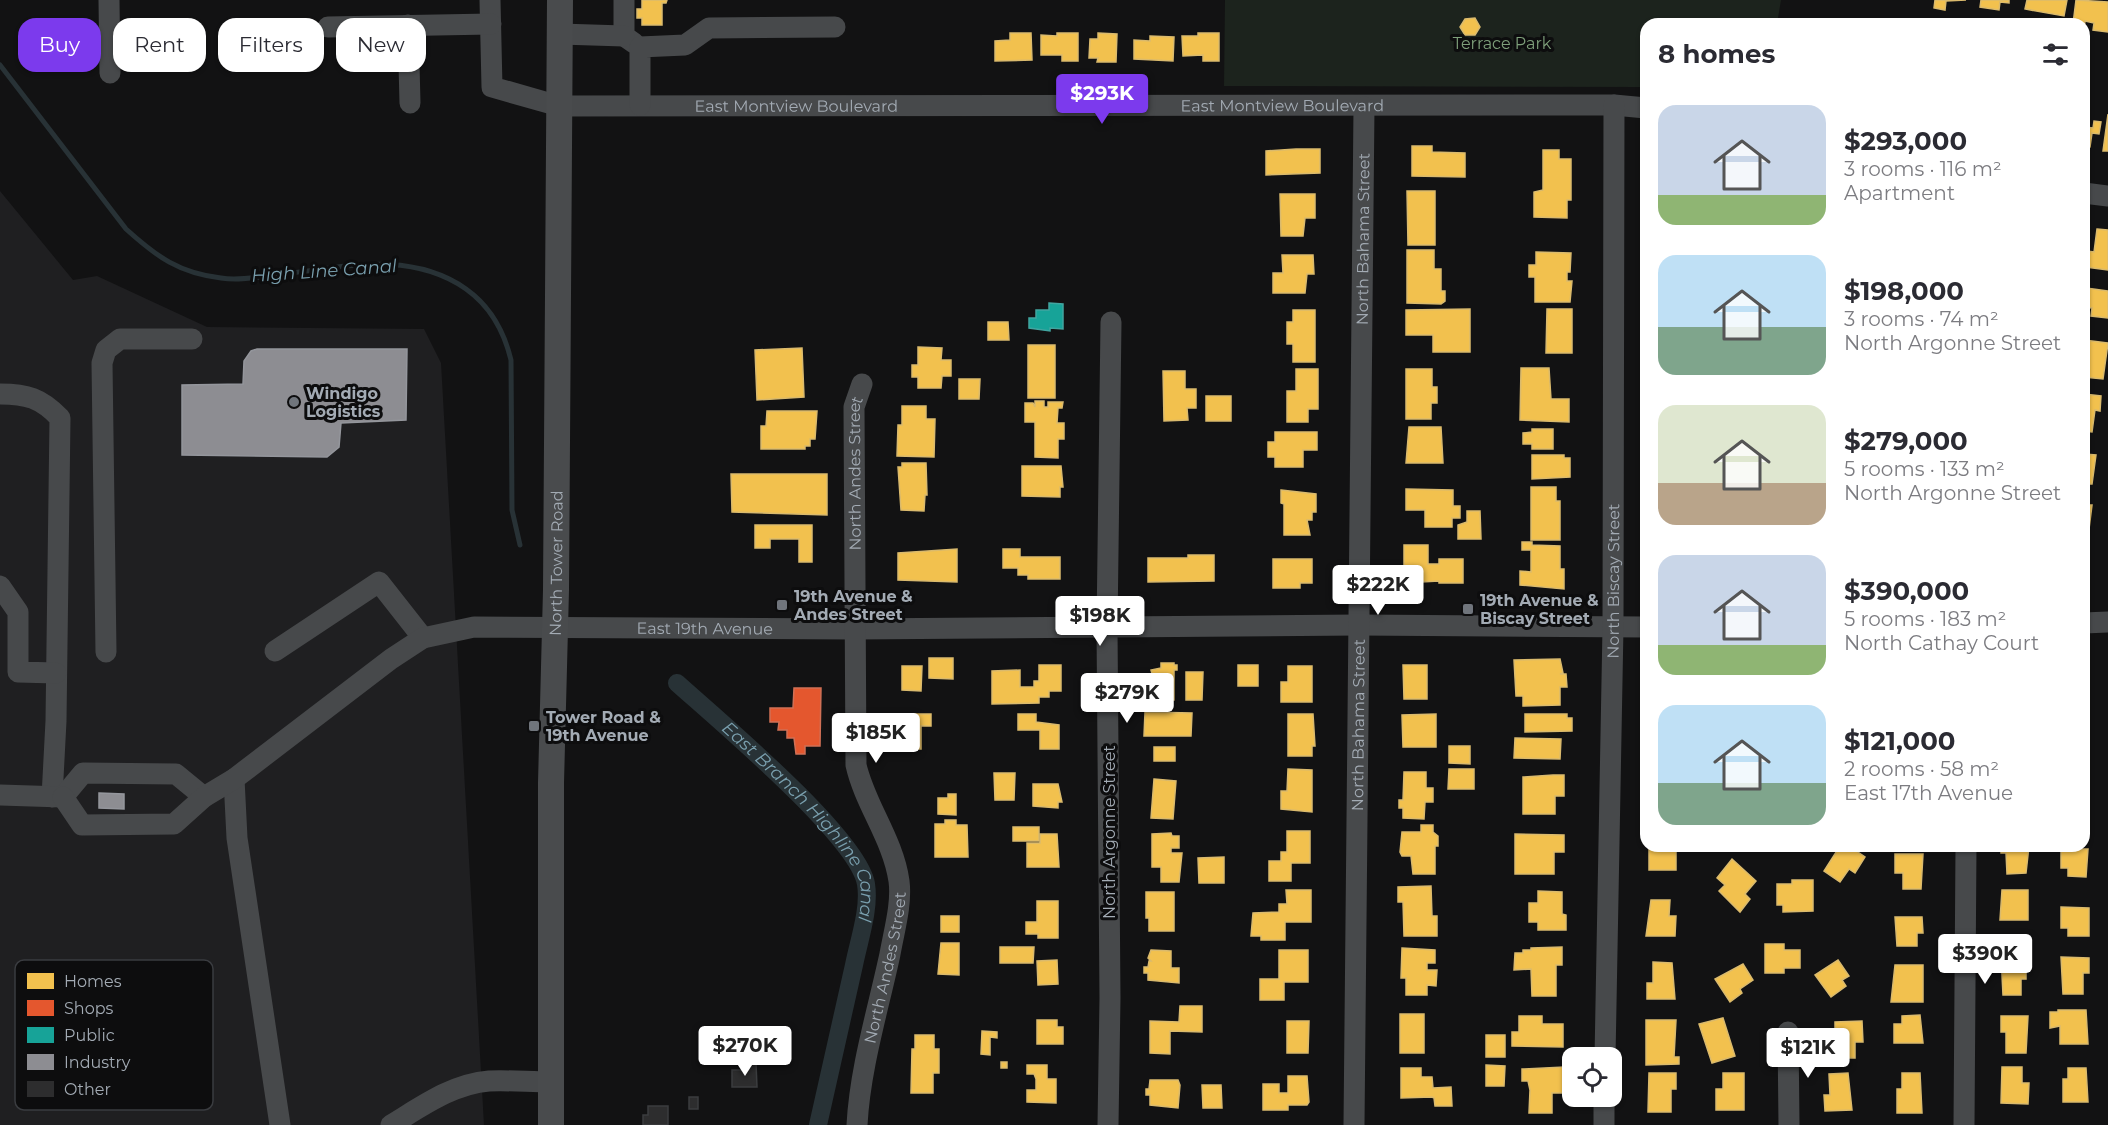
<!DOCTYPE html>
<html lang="en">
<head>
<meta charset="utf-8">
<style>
  body { margin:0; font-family:Montserrat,sans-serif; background:#f2f2f3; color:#2b2b33; height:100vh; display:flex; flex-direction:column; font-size:22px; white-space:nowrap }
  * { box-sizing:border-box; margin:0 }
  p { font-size:20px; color:#7c7c81 }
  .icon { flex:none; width:33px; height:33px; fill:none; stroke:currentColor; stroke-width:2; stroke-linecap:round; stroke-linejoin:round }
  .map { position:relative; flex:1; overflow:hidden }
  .panel { position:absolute; left:1640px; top:18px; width:450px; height:834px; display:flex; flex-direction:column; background:#fff; border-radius:18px; box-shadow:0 2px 4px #0004 }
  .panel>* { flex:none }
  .hud { position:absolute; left:18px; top:18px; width:570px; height:54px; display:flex; gap:12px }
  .controls { position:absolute; left:1562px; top:1047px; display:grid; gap:12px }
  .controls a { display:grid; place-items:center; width:60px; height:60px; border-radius:12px; background:#fff; box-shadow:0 2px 4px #0004; font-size:30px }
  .price { position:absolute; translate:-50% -51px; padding:0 14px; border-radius:6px; background:#fff; color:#222; font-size:20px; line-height:39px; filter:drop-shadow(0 2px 3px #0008) }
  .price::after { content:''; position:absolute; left:50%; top:36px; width:18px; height:14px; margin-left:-9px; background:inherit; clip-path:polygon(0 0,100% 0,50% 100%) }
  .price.selected { background:#7c3aed; color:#fff }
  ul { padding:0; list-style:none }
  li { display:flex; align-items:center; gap:18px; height:150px; padding:0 18px }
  li span { display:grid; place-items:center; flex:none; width:168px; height:120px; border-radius:18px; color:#555 }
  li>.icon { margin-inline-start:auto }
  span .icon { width:72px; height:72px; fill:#fffc; stroke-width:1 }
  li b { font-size:26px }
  h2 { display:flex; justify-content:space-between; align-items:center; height:72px; padding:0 18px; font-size:26px }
  .chip { padding:0 21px; border-radius:18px; background:#fff; box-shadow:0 2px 4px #0004; font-size:21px; line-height:54px }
  .chip.selected { background:#7c3aed; color:#fff }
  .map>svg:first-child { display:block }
</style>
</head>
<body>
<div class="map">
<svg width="2108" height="1125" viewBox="0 0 2108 1125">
  <rect width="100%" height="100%" fill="#121213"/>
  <path fill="#1f1f21" d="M0,191L73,280L97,276L207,327L424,329L441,363L484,1125H0Z"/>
  <path fill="#1c231d" d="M1225,0H1781L1777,24H1646L1645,87L1224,86Z"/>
  <g fill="#f2c14e" stroke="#daba6d" stroke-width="1.5">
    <path d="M642,0H667L666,3H662V25H642V18H637V9H642Z"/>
    <path d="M1935,0H1966L1946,1L1945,10L1934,8Z"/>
    <path d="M1981,0H2009V3L2000,2L1999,10L1980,7Z"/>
    <path d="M2027,0H2067L2064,16L2025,9Z"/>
    <path d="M2076,0L2108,2V32L2093,30L2094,23L2085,21L2084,29V24H2073Z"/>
    <path d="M1475,18L1480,27L1475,35H1465L1460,27L1465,19Z"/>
    <path d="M1010,33H1031L1032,60L995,61V41L1010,40Z"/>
    <path d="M1057,33H1078V61H1062V55H1041V35L1057,36Z"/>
    <path d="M1098,33L1117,34L1116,62H1097L1098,58H1089L1090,39H1098Z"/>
    <path d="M1198,33H1219V61H1203V55L1183,56L1182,36H1198Z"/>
    <path d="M1150,36L1174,37L1173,61L1134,59V40L1150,41Z"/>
    <path d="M2108,114V151H2103Z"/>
    <path d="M2084,119L2086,120L2085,127L2093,128L2094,121L2101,122L2099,134L2092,133L2090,147L2084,146Z"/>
    <path d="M1412,146H1432V152L1465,153V177L1412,176Z"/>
    <path d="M1296,149H1320V173L1266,175V151Z"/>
    <path d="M1543,150H1559V159H1571V200H1567V218L1534,217V192L1543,190Z"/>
    <path d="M1407,191H1435V245H1408Z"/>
    <path d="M1280,194H1315V218H1305L1303,236H1281Z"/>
    <path d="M2097,229L2108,230V270L2086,267L2088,251L2094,252Z"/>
    <path d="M1407,250H1434V269H1441V291H1445V301L1441,304L1407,303Z"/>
    <path d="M1536,252L1571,253L1570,272H1567V281H1572L1570,302H1535V277H1529V265H1536Z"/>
    <path d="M1282,255H1313L1314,274H1307L1305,293H1273V273H1283Z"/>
    <path d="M2086,288L2108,291V318L2091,316L2092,308L2084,307Z"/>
    <path d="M1470,309V352H1433V335H1406V310Z"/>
    <path d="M1547,309H1572V353H1546Z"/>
    <path d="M1293,310H1315V362H1293V344H1287V322H1293Z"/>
    <path d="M988,322H1008L1009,340H988Z"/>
    <path d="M2084,340L2108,343L2103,379L2084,377Z"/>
    <rect x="1028" y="345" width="27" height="53"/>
    <path d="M918,347L942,348L941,360H951V376H942L941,388H918V377H912V365H918Z"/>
    <path d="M802,348L804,397L757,400L755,350Z"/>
    <path d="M1521,368H1549L1551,399H1569V422L1520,420Z"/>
    <path d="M1296,369H1318V409H1308V422H1287V391H1296Z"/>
    <path d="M1406,369H1432V387H1437V403H1431V419H1406Z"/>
    <path d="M1163,371H1185V389H1196V408H1187L1188,420L1164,421Z"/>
    <path d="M959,379H980L979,399H959Z"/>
    <path d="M2084,394L2101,396L2100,411L2095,410L2092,432L2084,431Z"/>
    <rect x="1206" y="396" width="25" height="25"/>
    <path d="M1035,401H1044V407H1048V402H1063L1062,408H1058L1057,423H1064V439H1058V458L1035,457V422H1025V403H1033L1035,407Z"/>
    <path d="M902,406H926V419H935L934,457L897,456L898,425H902Z"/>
    <path d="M767,411H817L815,439H810V446H805V449H761V426H766Z"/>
    <path d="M1409,427H1441L1443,463H1406Z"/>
    <path d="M1532,429H1553V449H1532V444H1523V433L1532,432Z"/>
    <path d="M1275,432H1317V450H1303V467H1275V457H1268V442H1275Z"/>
    <path d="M2084,454L2096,455L2092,484H2084Z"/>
    <path d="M1532,455H1564V458H1570V477L1532,479Z"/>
    <path d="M902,463H926L927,495H925L924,511L901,510L898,467H902Z"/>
    <path d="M1022,466H1061L1063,487H1060V497L1022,496Z"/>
    <path d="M731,474H827V515L732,512Z"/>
    <path d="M1531,487H1556V501H1560V540H1531Z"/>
    <path d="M1406,489L1453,490V506H1460V518H1452V527H1425V510H1406Z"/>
    <path d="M1281,490L1316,494V512H1312V520H1307L1310,535H1284V504L1281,503Z"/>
    <path d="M2084,505H2092L2088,537L2084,536Z"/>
    <path d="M1467,511H1480L1481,539H1458V525L1467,522Z"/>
    <path d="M755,525H812V562H799V539H770V548H755Z"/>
    <path d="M1522,542H1532V545L1560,546V569H1564V589L1520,585V571L1531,572V550H1522Z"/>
    <path d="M1404,545H1428V564H1439V559H1463V583H1439V581L1404,583Z"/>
    <path d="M957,549V582L898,580V553Z"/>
    <path d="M1003,549H1020V557H1060V579H1028V575H1018V568H1003Z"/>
    <path d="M2084,553H2089L2085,588H2084Z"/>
    <path d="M1188,555H1214V581L1148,582V558H1188Z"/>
    <path d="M1273,559H1312V583H1300V588H1273Z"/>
    <path d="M929,658H953V679L929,678Z"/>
    <path d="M1560,659L1563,673L1560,674H1566L1567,687H1560V705L1523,706V696H1516L1514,660Z"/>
    <path d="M1161,663H1174V665H1177V670H1174V700L1150,699V693H1153L1151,690V684H1153L1151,683L1150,677H1153L1151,670L1161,668Z"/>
    <path d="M1039,665H1061V691H1049V697H1039V703L992,704V671L1020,670V687H1034V681H1039Z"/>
    <rect x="1238" y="665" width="20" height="21"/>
    <path d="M1403,665H1427V699H1404Z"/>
    <path d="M902,666H922L921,691L902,690Z"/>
    <path d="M1288,666H1312V702H1281V682H1288Z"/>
    <path d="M2084,668H2088L2087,698H2084Z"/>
    <path d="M1186,672H1203L1202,700H1186Z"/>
    <path d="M1145,712L1192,713L1191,736H1144Z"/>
    <path d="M908,714H931V726H921V749H901V725H908Z"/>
    <path d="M1018,714H1036V722L1059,725V749H1040V730H1018Z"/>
    <path d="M1288,714H1313L1315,746H1312V756H1288Z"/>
    <path d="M1436,714V747H1403L1402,715Z"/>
    <path d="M1525,714H1567V718H1572V731L1525,732Z"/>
    <rect x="2084" y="722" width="5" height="36"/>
    <path d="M1515,738L1561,739L1560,759L1514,758Z"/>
    <path d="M1449,746H1470V764L1449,763Z"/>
    <rect x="1154" y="747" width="21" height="14"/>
    <path d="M1288,769L1312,770V812L1281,809V791H1287Z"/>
    <path d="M1449,769H1474V789H1448Z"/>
    <path d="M1404,772H1426V788H1433V802H1425L1424,819L1403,818V808H1399V800H1403Z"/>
    <path d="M994,773H1015L1014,800H995Z"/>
    <path d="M1553,775H1564V796H1555V814H1523V777Z"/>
    <path d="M2084,775V791H2088V810H2084Z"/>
    <path d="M1154,779L1176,781L1173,819L1151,818Z"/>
    <path d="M1033,784H1058L1062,802H1058V808L1033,806Z"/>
    <path d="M948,794H956V815L938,814V798H948Z"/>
    <path d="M945,820H956V825H967L968,857H935V824H945Z"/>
    <path d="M1421,825H1433V832L1438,836V846H1435V874H1413L1411,856H1402L1400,852L1402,832H1421Z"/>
    <rect x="1013" y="827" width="26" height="14"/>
    <path d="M1287,831H1310V863H1291V881H1269V861H1281V852H1287Z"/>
    <path d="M1171,833L1172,836H1179V848H1171V853H1182L1179,882H1161V867H1152V834Z"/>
    <path d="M1040,834H1057L1059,867H1027V843H1040Z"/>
    <path d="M1515,834L1564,835V852H1554V874H1515Z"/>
    <rect x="1649" y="846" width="27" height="24"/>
    <path d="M1840,846H1849L1865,857L1855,873L1849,869L1840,882L1824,871Z"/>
    <path d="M2001,846H2029L2026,873L2007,874L2006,853H2001Z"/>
    <path d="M2061,849H2088L2086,877L2068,876V868H2061Z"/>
    <path d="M1895,854H1923L1921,889H1903V873H1895Z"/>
    <path d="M1224,857V883H1199L1198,858Z"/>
    <path d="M1732,859L1756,881L1745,894L1750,899L1740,912L1719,891L1725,885L1717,878Z"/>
    <path d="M1792,880H1813V911L1783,912V905H1777V884H1792Z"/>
    <path d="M1431,886L1432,916H1437V936H1404L1403,902H1398V887Z"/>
    <path d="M1286,890H1311V922H1285V940H1261V936H1251L1253,913L1279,912V904H1287Z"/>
    <path d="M2002,890H2028V920H2000Z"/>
    <path d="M1538,891L1562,892V914L1566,915V930H1538V922H1529V903H1538Z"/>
    <path d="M1146,892H1174V931H1149V918H1146Z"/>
    <path d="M1651,900H1670L1669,916H1676L1675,936H1646Z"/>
    <path d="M1037,901H1058V938H1038V934H1026V922H1037Z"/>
    <path d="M2061,907L2089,908V936H2068V928H2061Z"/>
    <rect x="941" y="916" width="18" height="16"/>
    <path d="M1895,917H1922L1923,933H1917V946H1897Z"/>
    <path d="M941,943H959V975L938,974Z"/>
    <path d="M1765,944H1784V950H1800V968H1784V973H1765Z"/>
    <path d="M1000,947H1034L1033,963H1000Z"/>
    <path d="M1562,947V965H1556V996H1532L1531,969L1514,970L1515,953H1523V950H1531V948Z"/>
    <path d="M1402,948L1435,950V963H1427V970H1437L1436,986L1427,985V995H1406V978H1401Z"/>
    <path d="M1151,950L1171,951V968H1179V983L1148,980V973H1144V967H1148L1149,961H1151L1148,958Z"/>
    <path d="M1279,950H1308V982H1284V1000H1260V979H1279Z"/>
    <path d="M2001,955H2026V979H2021V995H2003Z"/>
    <path d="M2061,957L2089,958V973H2083V994H2063Z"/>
    <path d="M1057,960L1058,984L1038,985L1037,961Z"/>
    <path d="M1838,960L1849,976L1842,980L1846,986L1831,997L1815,975Z"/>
    <path d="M1653,962L1672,963L1675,999H1647V983H1653Z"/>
    <path d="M1743,964L1753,980L1740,989L1742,993L1730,1002L1715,979Z"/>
    <path d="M1895,965H1923V1002H1891Z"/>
    <path d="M1180,1006H1202V1032L1170,1031V1054L1150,1053V1021L1179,1022Z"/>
    <path d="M2058,1010H2086L2088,1044H2060V1026L2050,1028V1012H2058Z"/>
    <rect x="1400" y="1014" width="24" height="39"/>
    <path d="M1920,1015L1923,1043H1894V1024H1902V1016Z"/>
    <path d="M1519,1016H1542V1024H1563V1047L1512,1046V1032H1519Z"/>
    <path d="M2001,1016H2028L2026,1053H2006V1032H2001Z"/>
    <path d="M1723,1018L1735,1056L1712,1063L1699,1024Z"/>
    <path d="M1037,1020H1057V1027H1063V1044H1037Z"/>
    <path d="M1646,1020H1676L1674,1057H1679V1064L1646,1065Z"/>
    <path d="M1287,1021H1309L1308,1053H1287Z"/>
    <path d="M1862,1021L1863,1042H1855V1058H1835V1022Z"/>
    <path d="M982,1031L997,1032V1038L990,1037V1055L981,1054Z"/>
    <path d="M915,1035H934V1049H939V1073H933V1093H911L912,1049H915Z"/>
    <rect x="1486" y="1035" width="19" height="22"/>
    <rect x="1001" y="1062" width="6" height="6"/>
    <path d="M1027,1065H1047V1079H1056V1103L1027,1102V1090H1036V1079L1034,1074H1027Z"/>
    <path d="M1486,1065L1505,1066L1504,1086H1486Z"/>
    <path d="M1564,1067V1093H1552V1113H1529L1530,1090L1528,1081H1522V1069Z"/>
    <path d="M2002,1067H2022V1083H2029L2028,1104L2001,1103Z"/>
    <path d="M1401,1068H1421V1077H1432L1433,1088L1451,1087L1452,1106H1435L1434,1098L1432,1097L1401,1098Z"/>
    <path d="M2068,1068H2086L2088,1102H2063V1079H2068Z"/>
    <path d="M1649,1073H1676V1089H1671V1112H1648Z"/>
    <path d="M1723,1073H1744V1110H1716V1089H1723Z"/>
    <path d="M1848,1073L1852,1110L1825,1111L1824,1095H1830L1829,1074Z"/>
    <path d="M1902,1073H1920L1922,1113H1897V1089H1902Z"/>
    <path d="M1288,1076H1307L1309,1102L1307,1105H1288V1110H1263V1084H1279V1093H1288Z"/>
    <path d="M1150,1080H1178L1180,1085L1178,1108L1150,1105V1095H1146V1089H1149Z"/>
    <path d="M1202,1085H1221L1222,1108H1203Z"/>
  </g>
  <path fill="#e4572e" stroke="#d07056" stroke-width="1.5" d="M794,688H821L820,746H805V754H796L794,738H787V730H778L779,722H770V708H793Z"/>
  <path fill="#17a398" stroke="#41a5a0" stroke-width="1.5" d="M1049,303L1063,304V329L1050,328V331L1029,328V318H1036V310H1049Z"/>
  <g fill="#8d8d92" stroke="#94969c" stroke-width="1.5">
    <path d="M257,349H407L406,420L341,423L339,447L327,457L182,455V385L243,384L244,361L251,351Z"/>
    <path d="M99,793L124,794V809L99,808Z"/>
  </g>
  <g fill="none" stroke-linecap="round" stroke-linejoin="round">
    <path stroke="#283236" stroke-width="5" d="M0,65L126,229C157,257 179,273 221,278C239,281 258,277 276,275C340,268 409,249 466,289C490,306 504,331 511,360L512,510L520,545"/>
    <path stroke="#283236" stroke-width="18" id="s1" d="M677,683C717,719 858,837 866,884C870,909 859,940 854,965C842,1018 830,1072 818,1125"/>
  </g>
  <g fill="#2d2d2e" stroke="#3b3d3f" stroke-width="1.5">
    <path d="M744,1063H756L757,1087H732V1070H744Z"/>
    <rect x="689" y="1097" width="9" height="12"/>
    <path d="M648,1106H668V1125H643V1115H648Z"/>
  </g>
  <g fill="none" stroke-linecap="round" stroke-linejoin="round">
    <g stroke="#47494b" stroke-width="21">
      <path d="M109,0L110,73"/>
      <path id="s2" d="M490,0L492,87L559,106L1614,105L1646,108"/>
      <path d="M624,0V36L634,43"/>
      <path d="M408,25L410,103"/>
      <path d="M328,27L491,24"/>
      <path d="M560,34L624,36"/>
      <path d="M640,105V47L685,45L709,28L835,27"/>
      <path d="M2084,193L2108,196"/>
      <path d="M0,394C27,394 41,398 60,418L56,721L52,797"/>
      <path d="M0,586L18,612V672L56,673"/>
      <path d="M2084,623L2108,622"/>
      <path d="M275,651L379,582L423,638"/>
      <path d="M106,652L102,363L106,350L120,339H192"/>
      <path d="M234,779L237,838L280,1125"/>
      <path d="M0,795L63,797L83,773L176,774L204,797"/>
      <path id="s3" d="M63,797L82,825L174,824L204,797L234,779L391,659L423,638L474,627L854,629L1359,625L1646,627"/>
      <path d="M1788,1032L1789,1125"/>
      <path id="s4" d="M1605,1058L1613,627L1614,105"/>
      <path d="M391,1125C421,1107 452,1084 489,1081C509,1080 530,1082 550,1082"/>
      <path id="s5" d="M857,1125C860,1068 878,1010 890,954C894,931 902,904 899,881C893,839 865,805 856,765L854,407L862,384"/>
      <path d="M1108,1125L1110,998L1107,628L1111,322"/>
      <path id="s6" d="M1354,1125L1364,107"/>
      <path d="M1604,1125V1096"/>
      <path d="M1964,1125L1966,846"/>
    </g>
    <path stroke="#494b4d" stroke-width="26" id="s7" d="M551,1125V783L556,590L560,0"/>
  </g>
  <g fill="#70757c" stroke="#0d0d0e" stroke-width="2">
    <circle cx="294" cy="402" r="6"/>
    <rect x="776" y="599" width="12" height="12" rx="3"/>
    <rect x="1462" y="603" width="12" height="12" rx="3"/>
    <rect x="528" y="720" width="12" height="12" rx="3"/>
  </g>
  <g text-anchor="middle" stroke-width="6" stroke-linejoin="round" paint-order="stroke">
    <g font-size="16" fill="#7e9f7a" stroke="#0d0d0e">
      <text x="1502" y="49">Terrace Park</text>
    </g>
    <g font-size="16" fill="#a3abb4" stroke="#0d0d0e">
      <text dy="6" stroke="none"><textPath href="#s2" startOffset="394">East Montview Boulevard</textPath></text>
      <text dy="6" stroke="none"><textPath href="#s2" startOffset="880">East Montview Boulevard</textPath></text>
      <text dy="6" stroke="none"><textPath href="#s6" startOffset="886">North Bahama Street</textPath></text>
      <text dy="6" stroke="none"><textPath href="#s5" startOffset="664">North Andes Street</textPath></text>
      <text dy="6" stroke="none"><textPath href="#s7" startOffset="562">North Tower Road</textPath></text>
      <text dy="6" stroke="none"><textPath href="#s4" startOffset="477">North Biscay Street</textPath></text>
      <text dy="6" stroke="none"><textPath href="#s3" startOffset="720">East 19th Avenue</textPath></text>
      <text dy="6" stroke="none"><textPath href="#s6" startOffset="400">North Bahama Street</textPath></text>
      <text transform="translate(1109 832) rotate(-90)" y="6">North Argonne Street</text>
      <text dy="6" stroke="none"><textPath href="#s5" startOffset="160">North Andes Street</textPath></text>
    </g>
    <g font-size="16" font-weight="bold" fill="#a3abb4" stroke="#0d0d0e" text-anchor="start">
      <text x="306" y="399">Windigo<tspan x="306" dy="18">Logistics</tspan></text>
      <text x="794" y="602">19th Avenue &amp;<tspan x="794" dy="18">Andes Street</tspan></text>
      <text x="1480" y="606">19th Avenue &amp;<tspan x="1480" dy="18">Biscay Street</tspan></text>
      <text x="546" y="723">Tower Road &amp;<tspan x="546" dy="18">19th Avenue</tspan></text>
    </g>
    <g font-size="18" font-style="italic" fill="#7aa0af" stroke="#0d0d0e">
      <text transform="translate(324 271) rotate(-4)" y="6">High Line Canal</text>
      <text dy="6" stroke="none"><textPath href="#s1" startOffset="190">East Branch Highline Canal</textPath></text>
    </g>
  </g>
  <rect x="15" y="960" width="198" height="150" rx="9" fill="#0d0d0e" stroke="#3a3c40" stroke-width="1.5"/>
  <rect x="27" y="973" width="27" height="16" fill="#f2c14e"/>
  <rect x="27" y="1000" width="27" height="16" fill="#e4572e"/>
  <rect x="27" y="1027" width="27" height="16" fill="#17a398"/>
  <rect x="27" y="1054" width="27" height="16" fill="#8d8d92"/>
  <rect x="27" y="1081" width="27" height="16" fill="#2d2d2e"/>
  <g font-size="16" fill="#a3abb4">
    <text x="64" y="987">Homes</text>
    <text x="64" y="1014">Shops</text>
    <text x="64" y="1041">Public</text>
    <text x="64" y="1068">Industry</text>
    <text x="64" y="1095">Other</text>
  </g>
</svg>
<div class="controls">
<a><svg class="icon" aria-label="locate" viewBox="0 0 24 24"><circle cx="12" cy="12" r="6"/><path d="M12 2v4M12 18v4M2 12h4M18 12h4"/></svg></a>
</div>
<b class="price selected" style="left:1102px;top:125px">$293K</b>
<b class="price" style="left:1378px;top:616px">$222K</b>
<b class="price" style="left:1100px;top:647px">$198K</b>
<b class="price" style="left:1127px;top:724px">$279K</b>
<b class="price" style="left:876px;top:764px">$185K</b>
<b class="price" style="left:1985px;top:985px">$390K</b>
<b class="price" style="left:745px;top:1077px">$270K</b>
<b class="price" style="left:1808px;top:1079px">$121K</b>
<div class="hud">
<a class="chip selected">Buy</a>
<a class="chip">Rent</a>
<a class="chip">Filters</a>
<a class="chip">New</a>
</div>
<section class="panel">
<h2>8 homes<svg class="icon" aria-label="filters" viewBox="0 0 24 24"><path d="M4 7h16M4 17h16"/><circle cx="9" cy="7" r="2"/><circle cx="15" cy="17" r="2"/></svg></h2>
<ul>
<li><span style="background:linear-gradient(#c9d6e8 75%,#8fb573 0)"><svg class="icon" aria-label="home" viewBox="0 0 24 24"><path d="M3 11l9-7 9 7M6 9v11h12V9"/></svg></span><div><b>$293,000</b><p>3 rooms · 116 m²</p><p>Apartment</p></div></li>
<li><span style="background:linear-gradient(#bfe0f5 60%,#7fa58c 0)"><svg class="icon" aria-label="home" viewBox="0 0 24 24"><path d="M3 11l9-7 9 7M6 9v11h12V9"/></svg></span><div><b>$198,000</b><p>3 rooms · 74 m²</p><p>North Argonne Street</p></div></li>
<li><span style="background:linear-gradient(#dfe7d0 65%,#b9a48a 0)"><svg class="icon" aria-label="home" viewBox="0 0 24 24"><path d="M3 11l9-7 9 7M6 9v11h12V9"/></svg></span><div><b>$279,000</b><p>5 rooms · 133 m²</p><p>North Argonne Street</p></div></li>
<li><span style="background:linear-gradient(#c9d6e8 75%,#8fb573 0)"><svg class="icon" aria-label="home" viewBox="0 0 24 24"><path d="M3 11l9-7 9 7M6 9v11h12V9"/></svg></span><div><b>$390,000</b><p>5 rooms · 183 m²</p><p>North Cathay Court</p></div></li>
<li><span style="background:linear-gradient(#bfe0f5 65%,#7fa58c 0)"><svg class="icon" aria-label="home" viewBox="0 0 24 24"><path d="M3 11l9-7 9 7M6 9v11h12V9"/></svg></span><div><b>$121,000</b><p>2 rooms · 58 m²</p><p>East 17th Avenue</p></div></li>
</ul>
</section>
</div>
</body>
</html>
